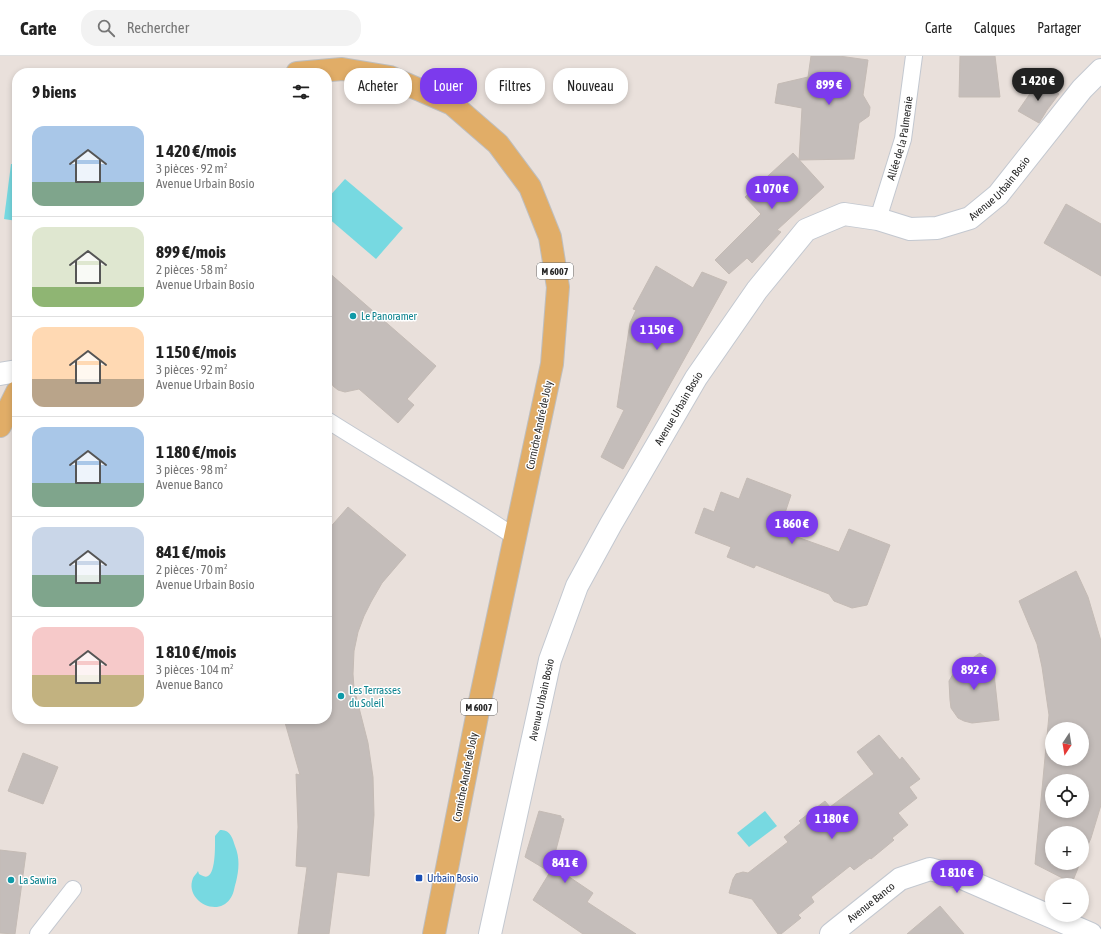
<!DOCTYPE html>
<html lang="fr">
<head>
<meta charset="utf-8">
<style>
  body { margin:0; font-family:"Asap Condensed",sans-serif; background:#f2f2f2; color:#222; height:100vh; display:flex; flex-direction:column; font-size:15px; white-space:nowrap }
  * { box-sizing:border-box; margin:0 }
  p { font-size:13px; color:#767676 }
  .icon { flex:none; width:22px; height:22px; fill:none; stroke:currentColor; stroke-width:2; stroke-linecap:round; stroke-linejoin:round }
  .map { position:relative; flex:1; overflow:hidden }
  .drawer { position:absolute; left:12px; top:12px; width:320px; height:656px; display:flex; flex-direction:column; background:#fff; border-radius:16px; box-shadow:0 2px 6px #0003 }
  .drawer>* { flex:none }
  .banner { position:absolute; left:344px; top:12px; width:380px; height:36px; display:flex; gap:8px }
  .needle { width:26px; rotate:192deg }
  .controls { position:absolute; left:1045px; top:666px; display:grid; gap:8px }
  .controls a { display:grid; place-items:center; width:44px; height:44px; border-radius:50%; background:#fff; box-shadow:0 2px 6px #0003; font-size:20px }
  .price { position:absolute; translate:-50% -34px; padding:0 9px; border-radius:14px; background:#7c3aed; color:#fff; font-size:13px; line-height:26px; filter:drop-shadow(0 1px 2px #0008) }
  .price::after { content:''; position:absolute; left:50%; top:24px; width:12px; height:9px; margin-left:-6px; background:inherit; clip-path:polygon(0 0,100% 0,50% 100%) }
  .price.selected { background:#222; color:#fff }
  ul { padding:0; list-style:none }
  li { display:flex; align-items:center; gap:12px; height:100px; padding:0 20px }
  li+li { border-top:1px solid #e0e0e0 }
  li span { display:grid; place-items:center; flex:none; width:112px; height:80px; border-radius:12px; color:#555 }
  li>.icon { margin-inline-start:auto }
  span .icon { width:48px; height:48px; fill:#fffc; stroke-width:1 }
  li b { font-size:17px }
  h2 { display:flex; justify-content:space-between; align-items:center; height:48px; padding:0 20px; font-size:17px }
  .tag { padding:0 14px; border-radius:16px; background:#fff; box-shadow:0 2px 6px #0003; font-size:14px; line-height:36px }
  .tag.selected { background:#7c3aed; color:#fff }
  header { display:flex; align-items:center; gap:24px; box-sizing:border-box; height:56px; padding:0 20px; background:#fff; border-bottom:1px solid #e0e0e0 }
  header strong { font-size:19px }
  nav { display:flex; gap:22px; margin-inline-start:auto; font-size:14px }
  .search { width:280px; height:36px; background:#f2f2f2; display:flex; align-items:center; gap:10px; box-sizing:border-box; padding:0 14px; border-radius:16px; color:#767676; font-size:15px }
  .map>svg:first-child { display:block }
</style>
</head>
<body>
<header>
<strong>Carte</strong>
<div class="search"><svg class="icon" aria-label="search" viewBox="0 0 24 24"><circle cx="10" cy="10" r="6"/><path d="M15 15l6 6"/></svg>Rechercher</div>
<nav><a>Carte</a><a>Calques</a><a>Partager</a></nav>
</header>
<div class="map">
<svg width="1101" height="878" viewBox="0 0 1101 878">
  <rect width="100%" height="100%" fill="#e9e0db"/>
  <g fill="#77d9e1">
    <path d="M11,108H17V165L4,163Z"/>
    <path d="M345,123L403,172L376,203L327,161V143Z"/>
    <path d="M765,755L777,770L749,791L737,777Z"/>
    <path d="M220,774C230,773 233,783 235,790C240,802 239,814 236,826C234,832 234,838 230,843C217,862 184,844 193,822C194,820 197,817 198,815L199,818C201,819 205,822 208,820C216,816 215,788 215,780Z"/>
  </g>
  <g fill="#c4bdba" stroke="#c4bbb5" fill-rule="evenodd">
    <path d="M811,0H839L868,4L863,39L870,51L869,60L859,67L854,103L799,104L802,52L775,47L778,28L808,21Z"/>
    <path d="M960,0H995L1000,41H959Z"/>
    <path d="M1038,26L1059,38L1047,54L1039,67L1018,55Z"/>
    <path d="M793,97L824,131L777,174L781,176L752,207L747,202L729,218L715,204L761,158L745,141Z"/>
    <path d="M1066,148L1101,168V220L1044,187Z"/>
    <path d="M656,210L693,232L702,216L727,226L623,413L601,401L624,354L617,351L630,267L636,254L633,253Z"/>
    <path d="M327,215L436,310L407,343L414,349L398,367L359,333L345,336L338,334L333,330L331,324V308L327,305Z"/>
    <path d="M747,422L791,439L784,460L801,466L797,481L839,496L849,473L890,489L867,549L852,552L834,545L829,538L756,509L754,512L727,501L731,491L695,477L704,452L714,456L721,436L739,443Z"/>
    <path d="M348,451L406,499L382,527L371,546L364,560L358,576L354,595L353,618L354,632L368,687L373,721L374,759L369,820L337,816L329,878H298L307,811L296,810L298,771L296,718L300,719L284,663H327V475Z"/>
    <path d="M1076,515L1088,541L1101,585V749L1091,782L1082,803V777H1052V807H1080L1072,827L1035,808L1049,659L1042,611L1037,588L1019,545ZM1052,673H1082V703H1052ZM1052,725H1082V755H1052Z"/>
    <path d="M980,597L993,608L999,664L972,667L964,665L958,662L951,652L950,644L949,625L956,613Z"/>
    <path d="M879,679L900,704L902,701L920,723L909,731L917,742L898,757L908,769L892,782L894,784L871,803L870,802L854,814L850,810L811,841L814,846L798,859L801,862L781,878H778L752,843L729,837L733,823L736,818L743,816L748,817L788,786L784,781L801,767L799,765L825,745L830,751L874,718L857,696Z"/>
    <path d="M23,697L58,711L43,748L8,735Z"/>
    <path d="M539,755L561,760V762L564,763L551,813L553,810L593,837L587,846L636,878H583L533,844L550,816L525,801Z"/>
    <path d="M0,794L26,797L15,878L0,877Z"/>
    <path d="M940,850L964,878H907Z"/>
  </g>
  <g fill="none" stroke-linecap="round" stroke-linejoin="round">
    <defs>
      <g id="lane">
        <path id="s1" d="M878,163L903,83L914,0"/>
        <path d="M327,364C390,404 454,440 515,481"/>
        <path d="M38,878L73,833"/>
      </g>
      <g id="street">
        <path id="s2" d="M490,878L550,604L577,530L611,468L696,322L757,234L806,174L844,158L878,163L910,173L937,172L970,162L998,139L1082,33L1101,14"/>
        <path id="s3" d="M831,878L900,823L930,813L962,822L1091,878"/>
      </g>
      <path id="secondary" d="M0,318L17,315"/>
      <g id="primary">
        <path d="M297,17L342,13L390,21L452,48L498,88L530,131L550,181L558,231L552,308L480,645L434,878"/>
        <path d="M0,370L17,336"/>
      </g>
    </defs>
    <use href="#lane" stroke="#c3c8d0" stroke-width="18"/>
    <use href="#street" stroke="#c3c8d0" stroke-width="24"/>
    <use href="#secondary" stroke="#c3c8d0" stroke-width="24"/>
    <use href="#primary" stroke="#bebebe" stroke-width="24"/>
    <use href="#lane" stroke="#fff" stroke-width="16"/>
    <use href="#street" stroke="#fff" stroke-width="22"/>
    <use href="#secondary" stroke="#fff" stroke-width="22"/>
    <use href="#primary" stroke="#e1ad67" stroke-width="22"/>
  </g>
  <g fill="#0f9aa8" stroke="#fff" stroke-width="1.5">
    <circle cx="353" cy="260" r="4"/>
    <circle cx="341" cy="640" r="4"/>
    <circle cx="11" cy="824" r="4"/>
  </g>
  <rect fill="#1a4fb4" stroke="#fff" stroke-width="1.5" x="415" y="818" width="8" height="8" rx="2"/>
  <g text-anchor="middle" stroke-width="3" stroke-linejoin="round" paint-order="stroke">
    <g fill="#fff" stroke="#686868" stroke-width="1">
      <rect x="537" y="207" width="36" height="16" rx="3"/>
      <rect x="461" y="643" width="36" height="16" rx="3"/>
    </g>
    <g font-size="10" font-weight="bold" fill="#282828">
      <text x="555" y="219">M 6007</text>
      <text x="479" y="655">M 6007</text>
    </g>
    <g font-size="11" fill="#282828" stroke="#fff">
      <text dy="4" stroke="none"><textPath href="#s1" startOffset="84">Allée de la Palmeraie</textPath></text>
      <text dy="4" stroke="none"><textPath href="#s2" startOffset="996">Avenue Urbain Bosio</textPath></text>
      <text dy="4" stroke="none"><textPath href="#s2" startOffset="564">Avenue Urbain Bosio</textPath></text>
      <text transform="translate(539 369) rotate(-78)" y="4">Corniche André de Joly</text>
      <text dy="4" stroke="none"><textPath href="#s2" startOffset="240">Avenue Urbain Bosio</textPath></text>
      <text transform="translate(465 721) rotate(-79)" y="4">Corniche André de Joly</text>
      <text dy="4" stroke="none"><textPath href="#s3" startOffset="51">Avenue Banco</textPath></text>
    </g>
    <g font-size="11" fill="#0d838f" stroke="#fff" text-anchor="start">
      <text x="361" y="264">Le Panoramer</text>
      <text x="349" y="638">Les Terrasses<tspan x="349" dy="13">du Soleil</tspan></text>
      <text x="19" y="828">La Sawira</text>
    </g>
    <g font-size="11" fill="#164399" stroke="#fff" text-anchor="start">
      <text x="427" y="826">Urbain Bosio</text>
    </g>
  </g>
</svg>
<div class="controls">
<a><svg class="needle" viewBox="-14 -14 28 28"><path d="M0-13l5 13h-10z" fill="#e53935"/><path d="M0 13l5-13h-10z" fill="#767676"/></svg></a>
<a><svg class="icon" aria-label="locate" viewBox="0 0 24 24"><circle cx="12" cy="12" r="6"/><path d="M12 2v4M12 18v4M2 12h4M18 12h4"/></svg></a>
<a>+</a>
<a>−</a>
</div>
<b class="price selected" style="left:1038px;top:46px">1 420 €</b>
<b class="price" style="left:829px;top:50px">899 €</b>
<b class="price" style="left:772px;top:154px">1 070 €</b>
<b class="price" style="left:657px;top:295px">1 150 €</b>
<b class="price" style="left:792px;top:489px">1 860 €</b>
<b class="price" style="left:974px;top:635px">892 €</b>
<b class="price" style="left:832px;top:784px">1 180 €</b>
<b class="price" style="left:565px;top:828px">841 €</b>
<b class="price" style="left:957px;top:838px">1 810 €</b>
<div class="banner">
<a class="tag">Acheter</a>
<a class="tag selected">Louer</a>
<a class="tag">Filtres</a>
<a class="tag">Nouveau</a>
</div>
<section class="drawer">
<h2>9 biens<svg class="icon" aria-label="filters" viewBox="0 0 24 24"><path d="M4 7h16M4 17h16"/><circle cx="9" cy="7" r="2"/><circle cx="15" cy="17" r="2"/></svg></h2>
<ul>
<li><span style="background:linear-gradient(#a9c7e8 70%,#7fa58c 0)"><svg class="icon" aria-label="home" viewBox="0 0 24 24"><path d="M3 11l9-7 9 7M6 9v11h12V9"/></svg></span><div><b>1 420 €/mois</b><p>3 pièces · 92 m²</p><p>Avenue Urbain Bosio</p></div></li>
<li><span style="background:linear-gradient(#dfe7d0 75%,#8fb573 0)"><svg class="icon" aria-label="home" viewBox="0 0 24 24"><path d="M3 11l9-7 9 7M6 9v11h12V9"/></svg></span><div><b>899 €/mois</b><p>2 pièces · 58 m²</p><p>Avenue Urbain Bosio</p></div></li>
<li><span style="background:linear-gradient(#ffd9b3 65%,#b9a48a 0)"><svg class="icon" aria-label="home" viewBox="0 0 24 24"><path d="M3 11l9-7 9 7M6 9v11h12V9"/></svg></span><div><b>1 150 €/mois</b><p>3 pièces · 92 m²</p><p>Avenue Urbain Bosio</p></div></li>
<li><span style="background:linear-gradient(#a9c7e8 70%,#7fa58c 0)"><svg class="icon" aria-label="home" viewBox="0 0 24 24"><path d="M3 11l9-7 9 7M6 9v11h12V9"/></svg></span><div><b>1 180 €/mois</b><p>3 pièces · 98 m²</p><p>Avenue Banco</p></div></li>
<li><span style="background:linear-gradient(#c9d6e8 60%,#7fa58c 0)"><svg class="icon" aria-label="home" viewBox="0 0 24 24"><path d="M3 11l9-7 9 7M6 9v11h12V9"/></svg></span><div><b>841 €/mois</b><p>2 pièces · 70 m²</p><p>Avenue Urbain Bosio</p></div></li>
<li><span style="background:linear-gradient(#f6c9c9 60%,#c2b280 0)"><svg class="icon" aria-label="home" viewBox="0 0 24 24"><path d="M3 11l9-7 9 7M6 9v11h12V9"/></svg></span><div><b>1 810 €/mois</b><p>3 pièces · 104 m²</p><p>Avenue Banco</p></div></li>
</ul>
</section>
</div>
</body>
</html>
